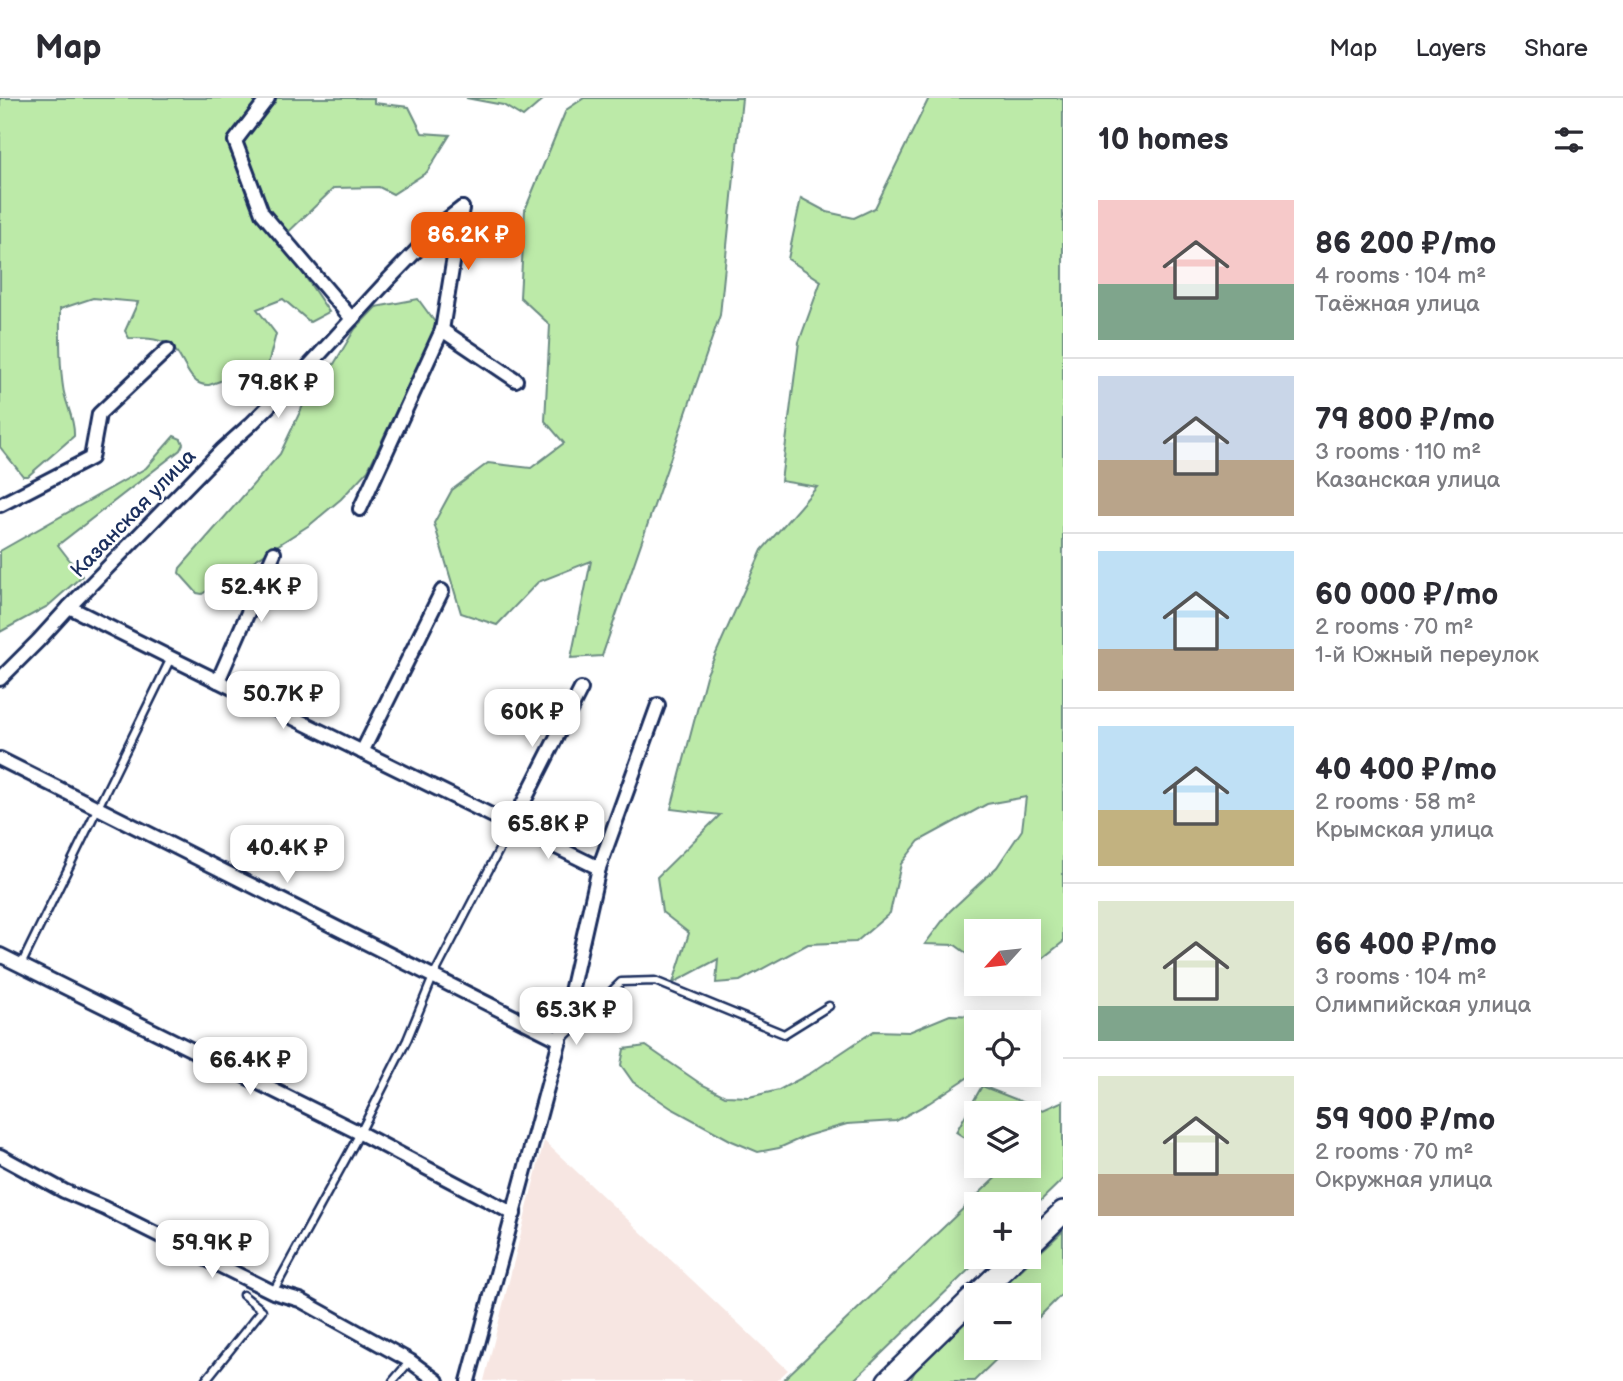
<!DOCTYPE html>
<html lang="en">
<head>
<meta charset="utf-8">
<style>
  body { margin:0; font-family:"Balsamiq Sans",sans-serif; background:#f7f7f7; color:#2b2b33; height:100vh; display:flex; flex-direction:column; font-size:26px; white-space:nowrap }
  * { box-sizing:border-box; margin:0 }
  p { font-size:23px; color:#7c7c81 }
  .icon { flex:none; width:38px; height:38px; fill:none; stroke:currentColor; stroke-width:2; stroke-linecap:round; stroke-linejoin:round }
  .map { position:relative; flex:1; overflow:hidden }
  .drawer { display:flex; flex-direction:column; background:#fff; width:560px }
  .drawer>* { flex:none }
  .needle { width:46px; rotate:243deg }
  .fabs { position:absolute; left:964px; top:821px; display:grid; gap:14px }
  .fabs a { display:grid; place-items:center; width:77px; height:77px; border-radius:0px; background:#fff; box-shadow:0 4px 18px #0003; font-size:35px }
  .price { position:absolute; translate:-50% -60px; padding:0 16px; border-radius:14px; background:#fff; color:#222; font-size:23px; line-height:46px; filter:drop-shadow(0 2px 4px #0008) }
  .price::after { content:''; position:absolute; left:50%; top:42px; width:21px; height:16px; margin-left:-10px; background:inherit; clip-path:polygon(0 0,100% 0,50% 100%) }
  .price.current { background:#ea580c; color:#fff }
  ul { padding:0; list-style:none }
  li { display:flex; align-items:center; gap:21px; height:175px; padding:0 35px }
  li+li { border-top:2px solid #e1e1e2 }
  li span { display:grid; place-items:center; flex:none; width:196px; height:140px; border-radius:0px; color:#555 }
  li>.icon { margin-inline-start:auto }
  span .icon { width:84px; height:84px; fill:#fffc; stroke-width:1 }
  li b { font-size:30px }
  h2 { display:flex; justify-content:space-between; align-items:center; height:84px; padding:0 35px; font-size:30px }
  header { display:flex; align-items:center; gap:42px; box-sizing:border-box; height:98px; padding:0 35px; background:#fff; border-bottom:2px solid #e1e1e2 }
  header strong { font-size:33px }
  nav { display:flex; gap:38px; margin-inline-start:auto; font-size:24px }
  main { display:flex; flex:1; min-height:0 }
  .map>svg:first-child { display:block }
</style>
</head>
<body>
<header>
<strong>Map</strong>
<nav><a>Map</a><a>Layers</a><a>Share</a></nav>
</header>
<main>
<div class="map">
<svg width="1063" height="1283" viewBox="0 0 1063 1283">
  <rect width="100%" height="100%" fill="#fff"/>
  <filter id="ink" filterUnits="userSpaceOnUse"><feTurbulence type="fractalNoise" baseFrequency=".0143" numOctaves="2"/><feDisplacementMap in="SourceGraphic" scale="14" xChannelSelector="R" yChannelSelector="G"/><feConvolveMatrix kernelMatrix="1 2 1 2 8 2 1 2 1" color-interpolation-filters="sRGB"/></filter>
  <g filter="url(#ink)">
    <path fill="#f7e6e2" d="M544,1043L788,1272L776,1283H484Z"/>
    <g fill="#bceaa8" stroke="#6c8c83" stroke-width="2">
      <path d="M0,0H374V5L409,9L422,35L450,37L427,74L393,96L379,89L334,90L278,144L302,174L329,214L310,224L283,201L257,211L276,236L268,266L209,287C186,289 185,255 168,246C156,240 143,240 129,240L125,233L138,204L93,200L60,211C60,237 59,263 63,289C65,306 75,320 74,338L28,378H23L0,349Z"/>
      <path d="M466,0H545L523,19L503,7Z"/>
      <path d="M584,0H742L720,217L602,558L571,560L591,463L538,484L497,527L461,515L434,425L452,392L488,365L531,370L564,345L545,323L550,227L520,199L525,112L566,12Z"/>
      <path d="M929,0H1063V844L1029,871V833H976V862L955,847L925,846L950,813L997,769L1022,732L1026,699L987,706L919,743L901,766L890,815L856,844L808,846L740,883L716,885L718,861L673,885L689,835L662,814L657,779L720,717L671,711L706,578L762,452L817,389L781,383L799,244L821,183L788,161L801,100L827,114L854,120L875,110Z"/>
      <path d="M418,201L437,227L368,372L341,401L311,426L202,496L197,495L179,475L180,470L280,356L308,297L334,266L355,231L376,209Z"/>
      <path d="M174,338L181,341L183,346L180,352L58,447L82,478L48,508L0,534V453L146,370Z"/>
      <path d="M950,917L981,918L987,924H976V974L929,1005L896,1023L847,1026L806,1038L779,1050L758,1054L732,1043L671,1010L633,984L621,967L624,951L646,948L701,986L725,998L749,999L779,992L811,975L874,933L909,934Z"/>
      <path d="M982,988L1043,1012L1063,1003V1081L1029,1114V1106H976V1158L982,1159L853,1283H782L1008,1068H1029V1015H976V1047L956,1034Z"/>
      <path d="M1063,1133V1195L1029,1229V1197H994Z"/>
      <path d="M976,1214V1250H1008L974,1283H910L916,1271Z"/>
    </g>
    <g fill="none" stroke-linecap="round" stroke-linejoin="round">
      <defs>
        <g id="service">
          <path d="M21,867L171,560"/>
          <path d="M564,939L621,884L655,883L784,936L829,908"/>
          <path d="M273,1194L360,1035L407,942L433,879L512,727"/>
          <path d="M205,1283L262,1212L243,1197"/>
          <path d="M393,1283L410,1263"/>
        </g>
        <g id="minor">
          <path d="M268,0L235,43L262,115L352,221"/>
          <path d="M442,232L462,110"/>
          <path d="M0,407L91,360L99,316L167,252"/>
          <path d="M360,411L442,232L516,282"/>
          <path d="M69,509L171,560L599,770"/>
          <path d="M0,581L38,543L69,509L222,352L251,326L306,271L388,182L445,123L462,110"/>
          <path d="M218,583L274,455"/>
          <path d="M362,654L442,493"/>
          <path d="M0,661L560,942"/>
          <path d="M512,727L581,591"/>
          <path d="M0,857L360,1035L514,1116"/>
          <path d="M0,1058L64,1093L104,1110L273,1194L300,1202L410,1263L437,1283"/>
          <path d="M468,1283L560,942L599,770L658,607"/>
        </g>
        <g id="primary">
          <path d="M1029,1147L1063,1114"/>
          <path d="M977,1197L1017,1158"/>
          <path d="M888,1283L976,1197"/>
        </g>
      </defs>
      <use href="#service" stroke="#1b2f5e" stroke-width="11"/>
      <use href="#minor" stroke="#1b2f5e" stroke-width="18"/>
      <use href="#primary" stroke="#1b2f5e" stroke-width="26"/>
      <use href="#service" stroke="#fff" stroke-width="6"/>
      <use href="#minor" stroke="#fff" stroke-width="12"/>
      <use href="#primary" stroke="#fff" stroke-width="21"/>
    </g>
  </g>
  <g text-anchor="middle" stroke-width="5" stroke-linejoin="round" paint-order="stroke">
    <g font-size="21" fill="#1b2f5e" stroke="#fff">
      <text transform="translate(133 415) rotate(-46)" y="7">Казанская улица</text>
    </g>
  </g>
</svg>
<div class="fabs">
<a><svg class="needle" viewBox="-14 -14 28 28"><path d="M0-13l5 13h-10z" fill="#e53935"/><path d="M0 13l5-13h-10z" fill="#7c7c81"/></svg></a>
<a><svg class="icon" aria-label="locate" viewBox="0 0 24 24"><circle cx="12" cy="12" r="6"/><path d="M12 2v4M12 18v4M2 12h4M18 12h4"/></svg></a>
<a><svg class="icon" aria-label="layers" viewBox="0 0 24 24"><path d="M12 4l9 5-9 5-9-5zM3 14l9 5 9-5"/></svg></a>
<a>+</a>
<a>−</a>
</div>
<b class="price current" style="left:468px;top:174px">86.2K ₽</b>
<b class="price" style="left:278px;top:322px">79.8K ₽</b>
<b class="price" style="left:261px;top:526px">52.4K ₽</b>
<b class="price" style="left:283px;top:633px">50.7K ₽</b>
<b class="price" style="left:532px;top:651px">60K ₽</b>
<b class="price" style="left:548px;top:763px">65.8K ₽</b>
<b class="price" style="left:287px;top:787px">40.4K ₽</b>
<b class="price" style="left:576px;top:949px">65.3K ₽</b>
<b class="price" style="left:250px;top:999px">66.4K ₽</b>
<b class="price" style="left:212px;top:1182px">59.9K ₽</b>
</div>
<section class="drawer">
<h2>10 homes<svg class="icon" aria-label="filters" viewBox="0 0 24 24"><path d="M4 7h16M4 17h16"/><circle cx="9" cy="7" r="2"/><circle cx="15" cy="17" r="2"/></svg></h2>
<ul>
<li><span style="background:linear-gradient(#f6c9c9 60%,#7fa58c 0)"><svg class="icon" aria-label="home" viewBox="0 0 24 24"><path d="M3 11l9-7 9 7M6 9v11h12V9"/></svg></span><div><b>86 200 ₽/mo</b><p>4 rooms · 104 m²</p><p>Таёжная улица</p></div></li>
<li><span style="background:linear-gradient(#c9d6e8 60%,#b9a48a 0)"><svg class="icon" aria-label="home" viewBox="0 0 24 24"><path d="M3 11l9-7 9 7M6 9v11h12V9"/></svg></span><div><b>79 800 ₽/mo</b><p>3 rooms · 110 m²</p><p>Казанская улица</p></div></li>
<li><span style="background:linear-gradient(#bfe0f5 70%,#b9a48a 0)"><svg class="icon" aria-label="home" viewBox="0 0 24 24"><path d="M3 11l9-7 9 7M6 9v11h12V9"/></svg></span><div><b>60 000 ₽/mo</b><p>2 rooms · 70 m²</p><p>1-й Южный переулок</p></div></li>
<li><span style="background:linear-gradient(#bfe0f5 60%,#c2b280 0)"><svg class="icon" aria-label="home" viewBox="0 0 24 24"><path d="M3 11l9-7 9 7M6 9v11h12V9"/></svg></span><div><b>40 400 ₽/mo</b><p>2 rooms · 58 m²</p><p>Крымская улица</p></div></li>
<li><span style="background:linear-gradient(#dfe7d0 75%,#7fa58c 0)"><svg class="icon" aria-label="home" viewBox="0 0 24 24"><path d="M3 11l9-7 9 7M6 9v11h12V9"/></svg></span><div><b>66 400 ₽/mo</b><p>3 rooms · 104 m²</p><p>Олимпийская улица</p></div></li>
<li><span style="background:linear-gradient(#dfe7d0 70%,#b9a48a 0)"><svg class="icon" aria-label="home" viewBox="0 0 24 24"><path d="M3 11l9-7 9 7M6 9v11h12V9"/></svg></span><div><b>59 900 ₽/mo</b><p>2 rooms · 70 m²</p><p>Окружная улица</p></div></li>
</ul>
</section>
</main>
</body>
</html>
